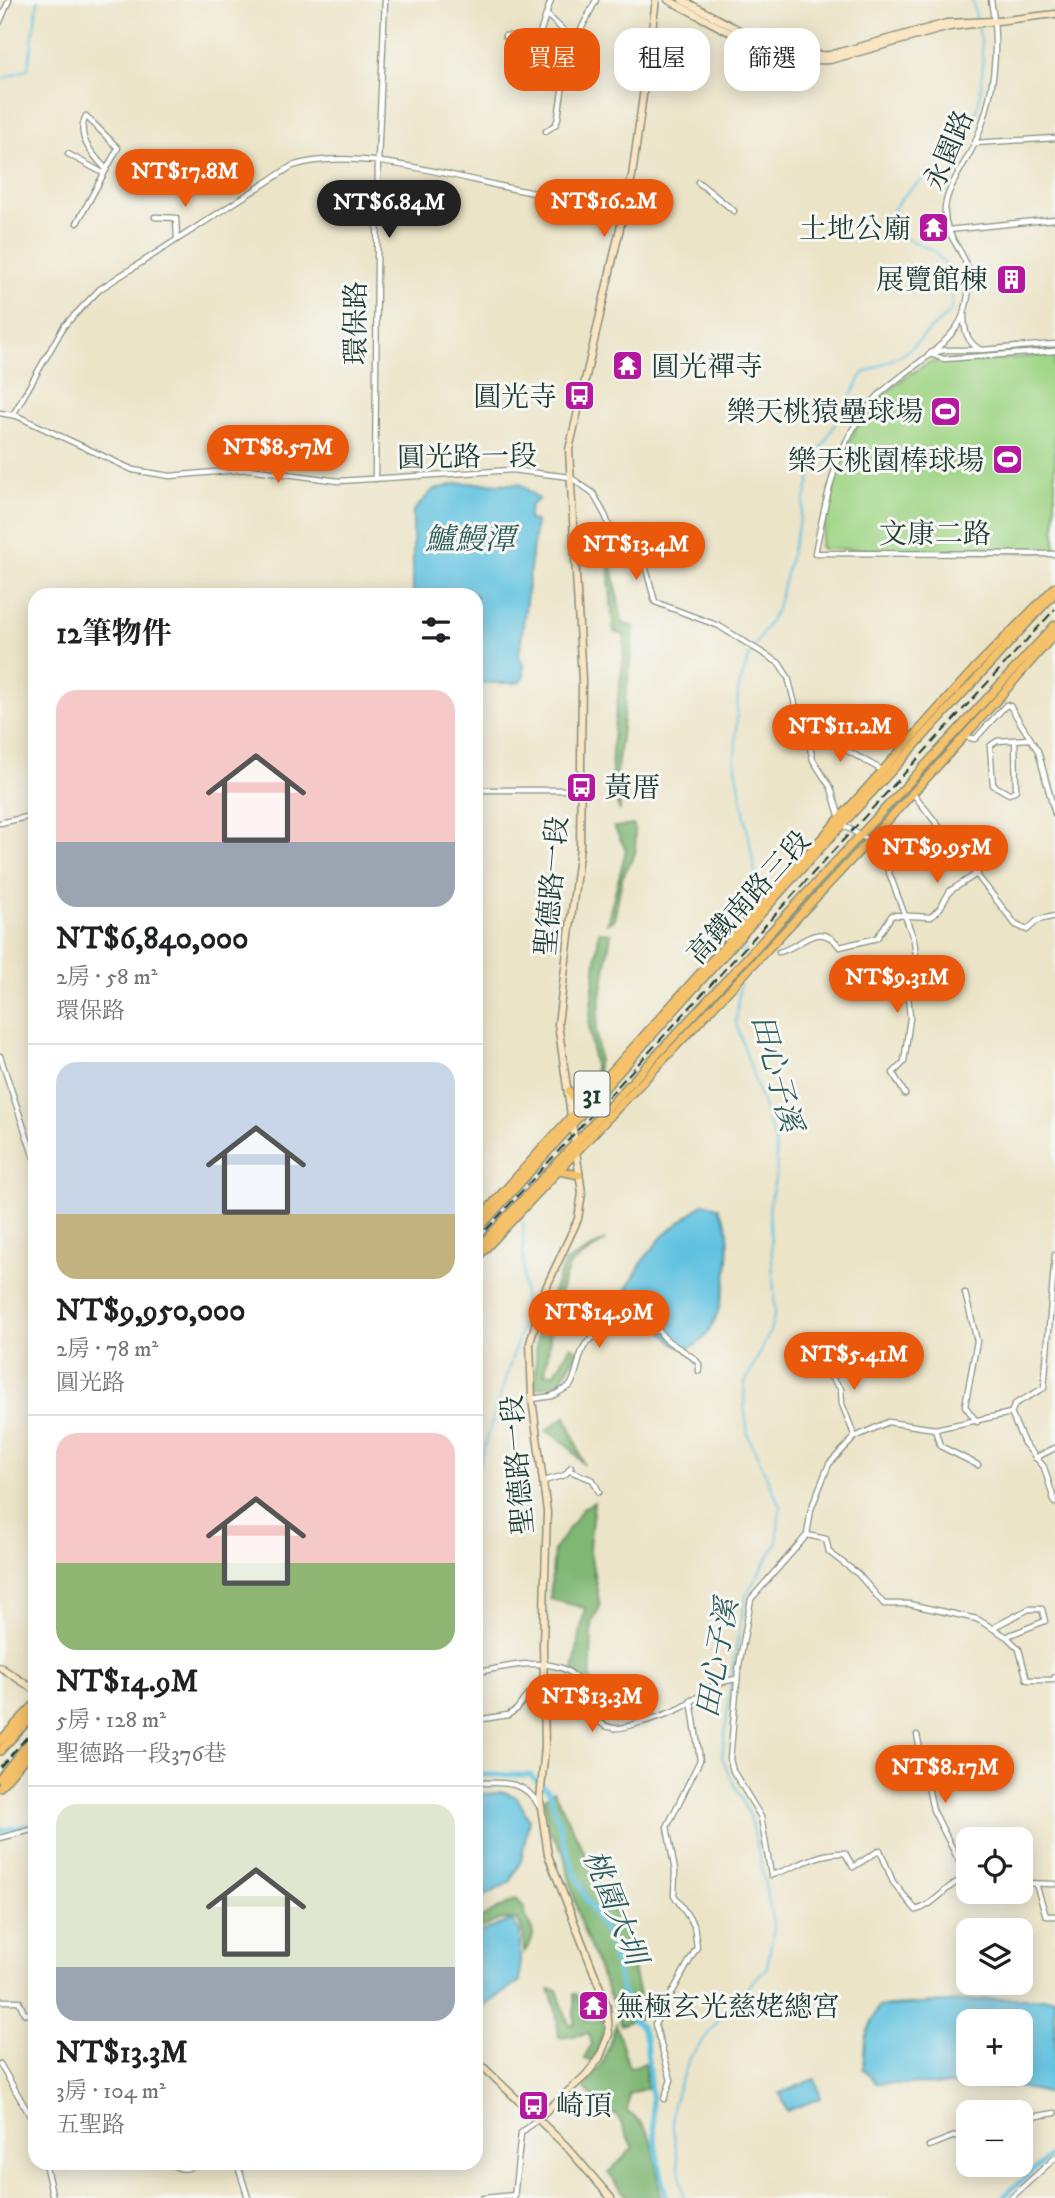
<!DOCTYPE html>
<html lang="zh-TW">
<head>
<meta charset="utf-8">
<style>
  body { margin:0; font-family:"IM FELL DW Pica","Noto Serif TC",serif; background:#f6f6f6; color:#202124; height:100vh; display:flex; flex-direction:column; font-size:26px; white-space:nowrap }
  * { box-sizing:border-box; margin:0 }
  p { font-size:23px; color:#757577 }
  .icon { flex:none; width:38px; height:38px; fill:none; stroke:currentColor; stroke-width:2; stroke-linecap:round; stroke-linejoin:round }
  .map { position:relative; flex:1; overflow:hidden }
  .details { position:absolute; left:28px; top:588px; width:455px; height:1582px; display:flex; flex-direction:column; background:#fff; border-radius:21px; box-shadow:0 4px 18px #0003 }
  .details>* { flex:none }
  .banner { position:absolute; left:504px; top:28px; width:444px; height:63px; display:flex; gap:14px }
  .fabs { position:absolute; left:956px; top:1827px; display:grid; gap:14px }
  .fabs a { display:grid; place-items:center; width:77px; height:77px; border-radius:14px; background:#fff; box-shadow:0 4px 18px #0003; font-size:35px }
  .price { position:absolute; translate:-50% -60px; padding:0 16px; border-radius:24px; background:#ea580c; color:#fff; font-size:23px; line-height:46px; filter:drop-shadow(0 2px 4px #0008) }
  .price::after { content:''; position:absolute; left:50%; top:42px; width:21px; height:16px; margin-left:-10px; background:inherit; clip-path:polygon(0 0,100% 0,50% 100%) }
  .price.current { background:#222; color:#fff }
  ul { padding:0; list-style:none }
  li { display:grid; align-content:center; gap:14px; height:371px; padding:0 28px }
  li+li { border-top:2px solid #e0e0e0 }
  li span { display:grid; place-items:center; height:217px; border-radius:21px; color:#555 }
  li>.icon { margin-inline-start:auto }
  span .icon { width:126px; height:126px; fill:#fffc; stroke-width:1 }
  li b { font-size:30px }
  h2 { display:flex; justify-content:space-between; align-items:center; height:84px; padding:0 28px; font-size:30px }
  .chip { padding:0 24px; border-radius:21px; background:#fff; box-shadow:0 4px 18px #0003; font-size:24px; line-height:63px }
  .chip.current { background:#ea580c; color:#fff }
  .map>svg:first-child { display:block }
</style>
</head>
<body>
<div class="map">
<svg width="1055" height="2198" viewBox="0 0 1055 2198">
  <rect width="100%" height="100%" fill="#f6f6f2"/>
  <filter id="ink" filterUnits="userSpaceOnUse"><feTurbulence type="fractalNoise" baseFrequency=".0143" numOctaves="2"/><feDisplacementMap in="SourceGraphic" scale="14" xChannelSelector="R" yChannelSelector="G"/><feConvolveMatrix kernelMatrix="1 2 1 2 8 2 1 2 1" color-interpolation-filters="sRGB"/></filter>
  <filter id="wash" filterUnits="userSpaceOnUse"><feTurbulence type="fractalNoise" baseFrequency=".00686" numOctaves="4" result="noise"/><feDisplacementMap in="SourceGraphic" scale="28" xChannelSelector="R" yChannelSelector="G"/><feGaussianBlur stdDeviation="1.57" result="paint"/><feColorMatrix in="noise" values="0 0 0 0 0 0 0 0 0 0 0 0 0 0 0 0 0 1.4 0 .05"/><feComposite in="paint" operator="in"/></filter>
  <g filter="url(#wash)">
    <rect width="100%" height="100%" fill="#ece4c7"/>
    <path fill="#a1d687" stroke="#608a5e" stroke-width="2" d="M1055,354V552L823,549L820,546L835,474L856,427L881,398L905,377L930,362L988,361Z"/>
    <g fill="#80b774" stroke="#507a54" stroke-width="2">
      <path d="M609,544L622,623L634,627L617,769L620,811C599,765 624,686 625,636L614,632L609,579Z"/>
      <path d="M634,825L636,851L622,878L614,920L607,923L626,850L614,827Z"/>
      <path d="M599,932L611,933L596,1029L599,1059L596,1080L589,1026Z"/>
      <path d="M606,1240L569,1266L554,1308L545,1373H555L571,1346L578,1351L559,1383L535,1389L537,1334L564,1263Z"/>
      <path d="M566,1416L584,1465L567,1444L546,1431Z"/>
      <path d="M594,1502L589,1547L600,1606L592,1623L590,1697L573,1671L585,1608L550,1599L554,1550L583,1508Z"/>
      <path d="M554,1791L625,1934L644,2016L621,2025L580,1922L563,1851L548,1829L544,1799Z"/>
      <path d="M516,1899L525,1908C524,1930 544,1927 524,1953L523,1933L518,1920L502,1919L481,1928V1918Z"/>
      <path d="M549,1989L557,1990L569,2025L574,2024V1994H577L586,2022L604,2020V2031L592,2062L584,2059L592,2044L589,2033L559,2038L556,2009Z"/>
      <path d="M616,2024L629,2068L645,2063L647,2088L629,2094L627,2112C659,2129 655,2166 661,2198H628L608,2173L633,2148L618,2117L600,2106L584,2087L604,2060Z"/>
    </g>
    <g fill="#61c2e0" stroke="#40808a" stroke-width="2" fill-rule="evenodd">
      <path d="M459,483L520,484L539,499L530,506L528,520L536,521L519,657L524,665V677L518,683H476V595H413V512L433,490Z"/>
      <path d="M704,1203L718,1207C721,1213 726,1220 727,1227C733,1254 722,1347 685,1348C675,1348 664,1331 655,1326L602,1333L644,1259L663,1236Z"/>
      <path d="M504,1792L517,1797L529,1820L521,1861L510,1882L476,1901V1795Z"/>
      <path d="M512,1920L520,1932V1981L476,2012V1934Z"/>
      <path d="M1005,1998H1055V2095L1018,2087L876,2083L863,2069L865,2038L878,2007ZM1020,2021V2074H968V2021Z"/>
      <path d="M815,2079L821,2098L787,2111L780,2093Z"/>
    </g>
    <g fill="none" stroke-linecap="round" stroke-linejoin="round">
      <g stroke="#61c2e0" stroke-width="2">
        <path d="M972,0L977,21"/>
        <path d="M0,80L28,69L38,0"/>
        <path d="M752,912L759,894L735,762L738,690L750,654L777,609L815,460L863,374L905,353L951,311L953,274L934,251L896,234L887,221C908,181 923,184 951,158C982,128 988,65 978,26"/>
        <path d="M743,956L744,937"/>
        <path d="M476,1473L524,1320L523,1220"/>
        <path d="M731,1677L746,1595L777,1543L780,1506L748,1435L744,1404L745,1383L770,1332L775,1311L769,1207L777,1170L775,1142L736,1023L740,983"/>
        <path d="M684,2198L673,2129V2104L679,2085L691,2056L732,2003L767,1967L774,1927L751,1818L722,1758L731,1682"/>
      </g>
      <g stroke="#61c2e0" stroke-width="5">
        <path d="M476,1775H530L549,1791L570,1860L586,1899L608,1938L630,2018L641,2027L646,2039L656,2148L666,2198"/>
        <path d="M0,1831L35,1823"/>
        <path d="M1002,2198L1055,2151"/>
      </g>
    </g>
  </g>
  <g filter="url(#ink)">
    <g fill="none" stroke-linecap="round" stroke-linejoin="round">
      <defs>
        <g id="street">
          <path d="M991,0C1000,49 994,100 974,145C965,164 947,187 945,208C943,230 957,243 965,261C973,280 968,312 956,328C936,355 904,371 880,394C836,437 827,495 815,553L1055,554"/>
          <path d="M547,15L575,41"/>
          <path d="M0,22L9,0"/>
          <path d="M505,36H518L521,41L539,36L551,0"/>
          <path d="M546,131L556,124L558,118L567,57L596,0"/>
          <path d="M975,143L1055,138"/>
          <path d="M68,154L103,173"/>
          <path d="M698,182L734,211"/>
          <path d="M155,217L176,218L177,238"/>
          <path d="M77,223L118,148L86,116C75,137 93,155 106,169"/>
          <path d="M948,230L1055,219"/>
          <path d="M964,314C964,329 966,341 979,349"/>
          <path d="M931,353L945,350H982L1055,344"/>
          <path d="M930,354L944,359L1055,351"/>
          <path d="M0,413L17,416L133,470L170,476L249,469L339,481L512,470L570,477L593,493L606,517L617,552L645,565L655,602L719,626L779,663L788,677L799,720L806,731L813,760L831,788L842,825L867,839L881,851L914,940L916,956L906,971L910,1018L904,1062L893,1073L905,1094"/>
          <path d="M13,415L64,326L100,289L292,166C352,146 448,175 509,188C548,196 586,202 625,208"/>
          <path d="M375,479L378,161L385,0"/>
          <path d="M806,731H812L882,770"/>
          <path d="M963,736L975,739L1006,705L1010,706L1038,751L1055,814"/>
          <path d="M1015,740L1016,790L1009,794L993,785L990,746L997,741L1030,739"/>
          <path d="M476,790H580"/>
          <path d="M912,792L1016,925L1027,930L1038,920L1055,916"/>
          <path d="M0,823L35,815"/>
          <path d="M779,952C803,946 818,919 840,947L877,938L892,915L931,917L940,908L950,891L978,873"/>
          <path d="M0,1056L35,1161"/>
          <path d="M965,1293L977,1341L965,1406L977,1422"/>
          <path d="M823,1356L825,1370L841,1389L842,1404L855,1437"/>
          <path d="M532,1399L552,1396L570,1386C578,1373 578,1356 585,1345C594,1330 643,1329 659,1331C669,1347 688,1349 699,1364V1371"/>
          <path d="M1011,1413L1015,1404L1044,1388L1055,1255"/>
          <path d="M1011,1413L1024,1443L1044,1467L1055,1503"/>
          <path d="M935,1429L940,1446L978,1465"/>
          <path d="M1035,1458L1055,1448"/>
          <path d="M570,1471L593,1480L599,1492"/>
          <path d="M544,1481L565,1475L571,1467"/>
          <path d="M807,1535L826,1539L829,1552L858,1574L884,1604H909L977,1619L1007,1637L1019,1649L1027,1680H1053L1055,1677"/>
          <path d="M996,1626L1029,1609H1042L1045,1621L1010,1635"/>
          <path d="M477,1669L484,1671C508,1666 541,1659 564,1669C590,1680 581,1724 614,1728C621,1729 628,1726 635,1724C650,1720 666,1715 681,1708C705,1695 706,1683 737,1679"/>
          <path d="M476,1720L508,1715L517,1709L528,1694L544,1696"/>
          <path d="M917,1735L933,1810L967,1877"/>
          <path d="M476,1783C502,1782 525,1780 539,1806"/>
          <path d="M0,1838L35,1829"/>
          <path d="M968,1877C947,1883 936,1905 916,1910L893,1882L880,1850L853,1867L845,1853C816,1852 797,1868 771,1875L761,1817L733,1771L730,1759L738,1671L751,1599L807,1535L811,1509L829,1464L855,1437L888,1422L935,1429L1011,1413"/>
          <path d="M1020,1883L1055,1884"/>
          <path d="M1036,1884L1046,1916H1055"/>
          <path d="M0,2001H19L24,2013L35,2016"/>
          <path d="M0,2064L35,2124"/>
          <path d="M664,2099L671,2080L655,2024L697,1947L694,1925L674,1895L675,1871L667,1827L700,1760L691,1700"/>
          <path d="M1020,2119L1055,2113"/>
          <path d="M929,2146L968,2131"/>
          <path d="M45,2163L53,2198"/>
          <path d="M171,2163C178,2170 189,2171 196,2163"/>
          <path d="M237,2163L248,2198"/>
          <path d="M483,2198L515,2195"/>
          <path d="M514,2198L521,2133L536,2120"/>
          <path d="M1011,2198L1055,2158"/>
        </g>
        <g id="secondary">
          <path d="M668,0C718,24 773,64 830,60L949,27L1055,14"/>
          <path d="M682,0C727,22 777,58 829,55L947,23L993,21"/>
          <path d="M0,1667L35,1690"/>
          <path d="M476,2060L567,2147L611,2198"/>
          <path d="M536,2120L585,2076L599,2059L609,2034L607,2006L548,1855L540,1800L545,1747L543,1644L547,1512L532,1399L530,1343L544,1292L578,1219L582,1193L558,1024L580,847L582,680L569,450L632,176L656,0"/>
        </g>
        <g id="primary">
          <path d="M569,1091L573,1098L583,1100L589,1097"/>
          <path d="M559,1171L579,1175"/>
          <path d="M476,1222L974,669L1055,587"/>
          <path d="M476,1232L784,888L1055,593"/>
          <path d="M476,1250L1055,625"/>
          <path d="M476,1259C669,1051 869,848 1055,634"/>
          <path d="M0,1741L35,1704"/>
          <path d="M0,1751L35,1713"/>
          <path d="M0,1778L35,1735"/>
          <path d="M0,1787L35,1746"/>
        </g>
      </defs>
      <use href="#street" stroke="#86907e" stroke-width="7"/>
      <use href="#secondary" stroke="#86907e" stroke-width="9"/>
      <use href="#primary" stroke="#86907e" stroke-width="10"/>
      <use href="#street" stroke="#fff" stroke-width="4.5"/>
      <use href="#secondary" stroke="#fbe6c4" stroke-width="6"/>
      <use href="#primary" stroke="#f5c16b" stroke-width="7"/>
      <g stroke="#1f3d34" stroke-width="2" stroke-dasharray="10 5" stroke-linecap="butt">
        <path d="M476,1241L1055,609"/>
        <path d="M0,1767L35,1728"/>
      </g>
    </g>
  </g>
  <defs>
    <symbol id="temple-square" viewBox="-11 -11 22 22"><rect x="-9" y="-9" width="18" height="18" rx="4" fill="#b5179e" stroke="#f6f6f2"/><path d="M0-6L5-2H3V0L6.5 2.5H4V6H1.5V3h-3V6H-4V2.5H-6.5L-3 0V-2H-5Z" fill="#fff"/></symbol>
    <symbol id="building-square" viewBox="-11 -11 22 22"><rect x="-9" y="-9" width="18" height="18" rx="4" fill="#b5179e" stroke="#f6f6f2"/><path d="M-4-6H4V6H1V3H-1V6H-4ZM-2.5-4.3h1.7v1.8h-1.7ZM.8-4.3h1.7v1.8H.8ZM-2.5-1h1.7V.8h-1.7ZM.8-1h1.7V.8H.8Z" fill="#fff"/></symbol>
    <symbol id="bus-square" viewBox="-11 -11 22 22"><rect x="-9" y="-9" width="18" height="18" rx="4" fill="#b5179e" stroke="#f6f6f2"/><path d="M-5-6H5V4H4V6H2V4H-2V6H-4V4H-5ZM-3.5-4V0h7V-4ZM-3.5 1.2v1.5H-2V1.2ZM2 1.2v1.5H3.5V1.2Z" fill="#fff"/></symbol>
    <symbol id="stadium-square" viewBox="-11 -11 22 22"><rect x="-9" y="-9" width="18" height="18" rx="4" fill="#b5179e" stroke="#f6f6f2"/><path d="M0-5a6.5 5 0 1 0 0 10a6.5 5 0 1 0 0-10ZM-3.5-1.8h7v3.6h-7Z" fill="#fff"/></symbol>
  </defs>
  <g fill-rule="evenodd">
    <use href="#temple-square" x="916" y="210" width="35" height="35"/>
    <use href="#building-square" x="994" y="262" width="35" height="35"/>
    <use href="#temple-square" x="610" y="348" width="35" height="35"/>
    <use href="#bus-square" x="562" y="378" width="35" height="35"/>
    <use href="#stadium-square" x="928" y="394" width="35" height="35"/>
    <use href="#stadium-square" x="990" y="442" width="35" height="35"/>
    <use href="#bus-square" x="564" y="770" width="35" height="35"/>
    <use href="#temple-square" x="576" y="1988" width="35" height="35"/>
    <use href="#bus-square" x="516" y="2088" width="35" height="35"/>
  </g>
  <g text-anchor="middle" stroke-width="6" stroke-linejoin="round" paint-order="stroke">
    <rect fill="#f6f6f2" stroke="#60746d" stroke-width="2" x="574.5" y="1071.5" width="35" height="45" rx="5"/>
    <g font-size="26" font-weight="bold" fill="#1f3d34">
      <text x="592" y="1103">31</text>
    </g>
    <g font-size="28" fill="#1f3d34" stroke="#f6f6f2">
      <text transform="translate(948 150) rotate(-67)" y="10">永園路</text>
      <text transform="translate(355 323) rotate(-90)" y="10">環保路</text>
      <text transform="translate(467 456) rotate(-1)" y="10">圓光路一段</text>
      <text x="935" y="543">文康二路</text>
      <text transform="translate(551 886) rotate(-85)" y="10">聖德路一段</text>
      <text transform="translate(748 897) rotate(-48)" y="10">高鐵南路三段</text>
      <text transform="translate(517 1465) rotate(-95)" y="10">聖德路一段</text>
    </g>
    <g font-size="28" fill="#1f3d34" stroke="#f6f6f2" text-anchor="end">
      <text x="911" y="238">土地公廟</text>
      <text x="988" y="289">展覽館棟</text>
      <text x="651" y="376" text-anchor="start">圓光禪寺</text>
      <text x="557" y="406">圓光寺</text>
      <text x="923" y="421">樂天桃猿壘球場</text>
      <text x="984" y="470">樂天桃園棒球場</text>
      <text x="604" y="797" text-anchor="start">黃厝</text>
      <text x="616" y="2016" text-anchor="start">無極玄光慈姥總宮</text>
      <text x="556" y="2115" text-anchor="start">崎頂</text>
    </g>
    <g font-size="30" font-style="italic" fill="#305e5f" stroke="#f6f6f2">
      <text x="470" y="549">鱸鰻潭</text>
      <text transform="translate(777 1073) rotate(75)" y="10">田心子溪</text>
      <text transform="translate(717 1658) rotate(-80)" y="10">田心子溪</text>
      <text transform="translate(615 1907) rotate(68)" y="10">桃園大圳</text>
    </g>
  </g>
</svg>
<div class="fabs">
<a><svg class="icon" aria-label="locate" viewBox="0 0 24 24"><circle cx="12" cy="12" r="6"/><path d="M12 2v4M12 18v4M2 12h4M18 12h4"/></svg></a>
<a><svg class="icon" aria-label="layers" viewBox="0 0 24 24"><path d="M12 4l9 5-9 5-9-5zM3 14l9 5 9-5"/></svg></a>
<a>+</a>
<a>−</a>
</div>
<b class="price" style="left:185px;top:209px">NT$17.8M</b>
<b class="price" style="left:604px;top:239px">NT$16.2M</b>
<b class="price current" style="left:389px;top:240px">NT$6.84M</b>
<b class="price" style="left:278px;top:485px">NT$8.57M</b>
<b class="price" style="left:636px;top:582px">NT$13.4M</b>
<b class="price" style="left:840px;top:764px">NT$11.2M</b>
<b class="price" style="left:937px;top:885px">NT$9.95M</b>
<b class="price" style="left:897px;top:1015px">NT$9.31M</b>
<b class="price" style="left:599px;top:1350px">NT$14.9M</b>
<b class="price" style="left:854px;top:1392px">NT$5.41M</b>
<b class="price" style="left:592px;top:1734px">NT$13.3M</b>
<b class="price" style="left:945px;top:1805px">NT$8.17M</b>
<div class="banner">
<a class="chip current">買屋</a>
<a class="chip">租屋</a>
<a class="chip">篩選</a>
</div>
<section class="details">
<h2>12筆物件<svg class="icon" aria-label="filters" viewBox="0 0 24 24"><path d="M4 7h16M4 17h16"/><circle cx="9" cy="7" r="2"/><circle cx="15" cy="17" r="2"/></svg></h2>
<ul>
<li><span style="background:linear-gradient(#f6c9c9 70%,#9aa5b1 0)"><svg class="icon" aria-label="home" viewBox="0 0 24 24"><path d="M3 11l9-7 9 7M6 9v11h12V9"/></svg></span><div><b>NT$6,840,000</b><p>2房 · 58 m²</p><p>環保路</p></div></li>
<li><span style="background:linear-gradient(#c9d6e8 70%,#c2b280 0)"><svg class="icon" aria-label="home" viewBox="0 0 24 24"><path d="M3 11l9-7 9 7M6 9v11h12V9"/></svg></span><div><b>NT$9,950,000</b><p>2房 · 78 m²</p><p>圓光路</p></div></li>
<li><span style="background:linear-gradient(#f6c9c9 60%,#8fb573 0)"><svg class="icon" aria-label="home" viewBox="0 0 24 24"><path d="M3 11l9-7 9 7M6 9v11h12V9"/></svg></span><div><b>NT$14.9M</b><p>5房 · 128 m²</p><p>聖德路一段376巷</p></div></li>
<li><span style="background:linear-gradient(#dfe7d0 75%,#9aa5b1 0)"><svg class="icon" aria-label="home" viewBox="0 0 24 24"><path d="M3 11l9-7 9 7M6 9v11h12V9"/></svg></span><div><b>NT$13.3M</b><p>3房 · 104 m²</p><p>五聖路</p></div></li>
</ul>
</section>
</div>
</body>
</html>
